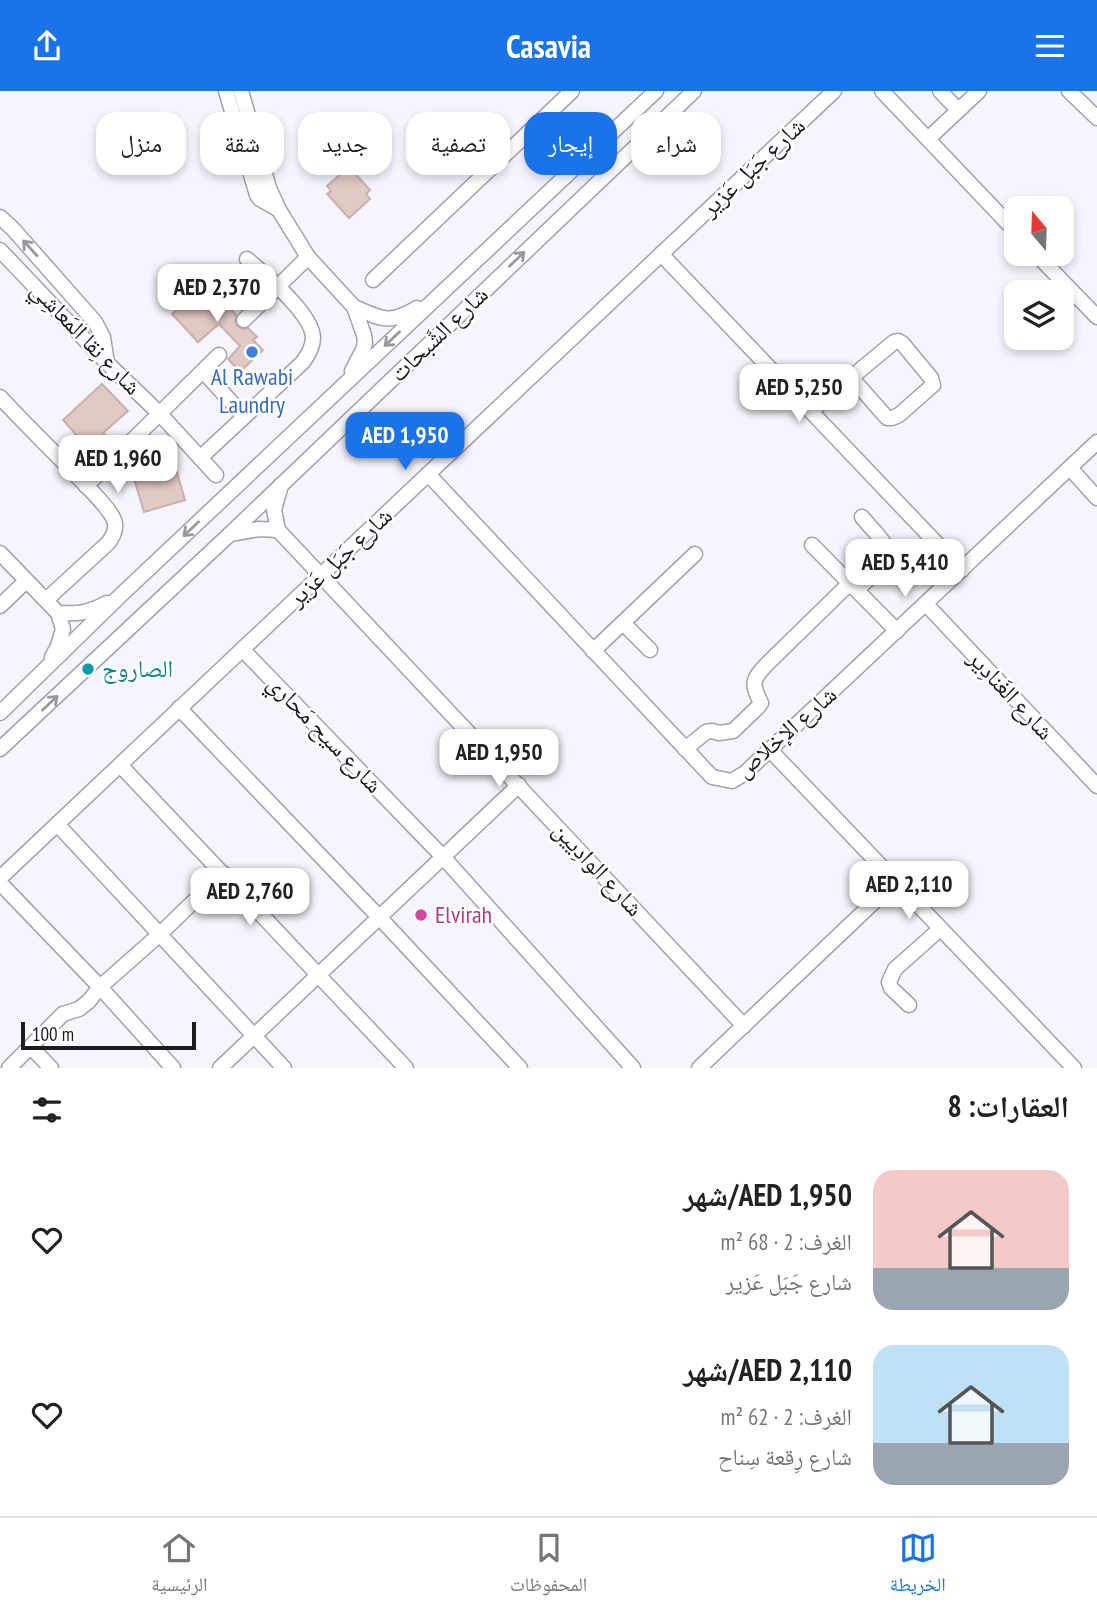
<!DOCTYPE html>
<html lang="ar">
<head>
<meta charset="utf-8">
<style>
  body { margin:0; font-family:"PT Sans Narrow","Noto Naskh Arabic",sans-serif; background:#f6f6f6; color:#222; direction:rtl; height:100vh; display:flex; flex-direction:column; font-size:26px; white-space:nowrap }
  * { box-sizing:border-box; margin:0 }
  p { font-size:23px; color:#767676 }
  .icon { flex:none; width:38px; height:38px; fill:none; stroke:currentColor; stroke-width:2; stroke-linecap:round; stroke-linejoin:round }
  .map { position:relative; height:977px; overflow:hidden; direction:ltr }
  .details { display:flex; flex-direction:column; background:#fff; flex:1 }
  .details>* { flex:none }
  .top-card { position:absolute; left:21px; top:21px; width:700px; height:63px; direction:rtl; display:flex; gap:14px }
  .needle { width:46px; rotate:341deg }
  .controls { position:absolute; left:1004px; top:105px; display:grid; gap:14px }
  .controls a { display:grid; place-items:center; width:70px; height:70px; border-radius:14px; background:#fff; box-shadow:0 4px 10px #0003; font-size:35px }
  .scale { position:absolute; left:21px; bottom:18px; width:175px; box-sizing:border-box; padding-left:7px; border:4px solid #1c1b22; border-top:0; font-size:19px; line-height:24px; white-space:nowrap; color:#1c1b22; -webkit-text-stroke:5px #fff; paint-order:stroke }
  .price { position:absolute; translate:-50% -60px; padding:0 16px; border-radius:14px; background:#fff; color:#222; font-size:23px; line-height:46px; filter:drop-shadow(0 2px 4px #0008) }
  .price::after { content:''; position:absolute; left:50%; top:42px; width:21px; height:16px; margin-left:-10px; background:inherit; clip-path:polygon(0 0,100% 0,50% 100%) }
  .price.selected { background:#1a73e8; color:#fff }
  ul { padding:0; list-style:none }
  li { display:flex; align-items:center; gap:21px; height:175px; padding:0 28px }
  li span { display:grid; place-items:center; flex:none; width:196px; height:140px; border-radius:21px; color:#555 }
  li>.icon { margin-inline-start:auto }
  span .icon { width:84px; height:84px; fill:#fffc; stroke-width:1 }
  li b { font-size:30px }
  h2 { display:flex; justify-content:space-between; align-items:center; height:84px; padding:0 28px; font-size:30px }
  .tag { padding:0 24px; border-radius:21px; background:#fff; box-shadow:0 4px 10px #0003; font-size:24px; line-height:63px }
  .tag.selected { background:#1a73e8; color:#fff }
  header { display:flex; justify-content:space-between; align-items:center; height:91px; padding:0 28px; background:#1a73e8; color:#fff; font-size:32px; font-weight:700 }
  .tab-bar { display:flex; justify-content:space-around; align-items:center; height:98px; border-top:2px solid #e0e0e0; background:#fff; font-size:19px; color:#767676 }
  .tab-bar a { display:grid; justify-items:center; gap:4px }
  .tab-bar .selected { color:#1a73e8 }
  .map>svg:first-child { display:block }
</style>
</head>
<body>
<header><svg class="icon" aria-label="menu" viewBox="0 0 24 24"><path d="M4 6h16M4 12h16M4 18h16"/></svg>Casavia<svg class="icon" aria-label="share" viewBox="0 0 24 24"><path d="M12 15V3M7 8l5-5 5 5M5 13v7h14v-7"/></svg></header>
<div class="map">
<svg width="1097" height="977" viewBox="0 0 1097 977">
  <rect width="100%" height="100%" fill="#f6f5fd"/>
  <g fill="#e1c9c4" stroke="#c8b1ac" stroke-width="2">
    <path d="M349,76L370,99L366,103L370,108L349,127L327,103L331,100L327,95Z"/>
    <path d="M207,192L236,224L235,231L237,235L242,238L248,237L257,246L253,249L263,259L240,281L228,268L240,255L219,233L198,251L172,223Z"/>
    <path d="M102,293L128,320L103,342L105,344L89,358L63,329Z"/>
    <path d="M169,354L185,409L144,421L130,374L138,363Z"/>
  </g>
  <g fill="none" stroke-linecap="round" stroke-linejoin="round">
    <defs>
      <g id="minor">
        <path d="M226,0L257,104L260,108L279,119"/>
        <path d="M241,0L269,97L279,119L308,166L354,216L364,244L365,252L363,259L352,280"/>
        <path d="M882,0L1017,142"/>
        <path d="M940,0L958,19"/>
        <path d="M1069,0L1097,27"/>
        <path d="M928,48L979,0"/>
        <path d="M0,126L13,138L95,231L103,246L107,272"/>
        <path d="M0,159L107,272L159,322L216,384"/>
        <path d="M661,163L962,479"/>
        <path d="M1036,163L1097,226"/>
        <path d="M373,189L572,0"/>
        <path d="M354,216C382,228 389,234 417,217"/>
        <path d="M244,229L308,166"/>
        <path d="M203,280L244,325"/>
        <path d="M0,306C24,332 49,356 73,381C83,392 112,418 115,432C116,440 113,446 108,452L46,509"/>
        <path d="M811,320L894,251L898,250L902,252L931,287L933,294L899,324L892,327H887L851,286"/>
        <path d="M200,367L303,271C308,264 313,256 313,247C313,223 265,184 247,168"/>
        <path d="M1070,377L1097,407"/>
        <path d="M428,383L712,686L732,690L745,682L1097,351"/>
        <path d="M281,394L274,419L278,439L744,935"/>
        <path d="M86,395L219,264"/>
        <path d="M230,443L259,438L278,439"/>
        <path d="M812,454L897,540"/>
        <path d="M0,462L58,522L63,538L58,555L52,566"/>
        <path d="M857,499L888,469C890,452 872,439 862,426"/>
        <path d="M926,513L1097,695"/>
        <path d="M0,515L26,490"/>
        <path d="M58,522C79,523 88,522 107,512"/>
        <path d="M623,532L650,559"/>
        <path d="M242,558L443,766L633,977"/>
        <path d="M593,560L695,463"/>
        <path d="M179,617L379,826L520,977"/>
        <path d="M0,622L122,503L656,0"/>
        <path d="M0,658L230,443L694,0"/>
        <path d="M685,658L706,641L712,640L719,642L733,640L758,616L761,612C751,592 752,589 767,573L850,492"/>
        <path d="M770,659L1074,977"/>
        <path d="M120,674L406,977"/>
        <path d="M57,733L284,977"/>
        <path d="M0,787L834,0"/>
        <path d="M0,792L100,896L173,977"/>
        <path d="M909,914L891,897L889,891L895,878L940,838"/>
        <path d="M31,956L51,977"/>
        <path d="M9,977L63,923L79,918L89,910L100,896L160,843L223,782"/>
        <path d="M220,977L519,694"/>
        <path d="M699,977L895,791"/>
      </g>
    </defs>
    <use href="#minor" stroke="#a3a0b3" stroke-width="17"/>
    <use href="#minor" stroke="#fff" stroke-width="14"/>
  </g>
  <defs><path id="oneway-shaft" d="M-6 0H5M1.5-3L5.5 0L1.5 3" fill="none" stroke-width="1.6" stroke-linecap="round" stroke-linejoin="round" transform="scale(1.75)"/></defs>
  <g stroke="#99989c">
    <use href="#oneway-shaft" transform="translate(30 157) rotate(-132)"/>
    <use href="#oneway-shaft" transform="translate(517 168) rotate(-44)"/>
    <use href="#oneway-shaft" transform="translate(392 248) rotate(136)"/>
    <use href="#oneway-shaft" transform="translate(191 438) rotate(137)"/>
    <use href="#oneway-shaft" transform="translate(50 612) rotate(-43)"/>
  </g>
  <circle fill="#3f7fe0" stroke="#fff" stroke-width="2.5" cx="252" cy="261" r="7"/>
  <circle fill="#0f9aa8" stroke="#fff" stroke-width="2.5" cx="88" cy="578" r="7"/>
  <circle fill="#d1479c" stroke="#fff" stroke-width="2.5" cx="421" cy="824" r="7"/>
  <g text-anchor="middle" stroke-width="5" stroke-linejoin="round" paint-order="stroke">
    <g font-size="24" fill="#1c1b22" stroke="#fff">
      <text transform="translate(753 76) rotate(-43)" y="8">شارع جَبَل عَزير</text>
      <text transform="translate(439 243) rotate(-44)" y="8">شارع الشَّبحات</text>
      <text transform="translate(86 247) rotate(46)" y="8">شارع نِقا المَعاشِي</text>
      <text transform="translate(340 466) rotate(-43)" y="8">شارع جَبَل عَزير</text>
      <text transform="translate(1011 604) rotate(47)" y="8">شارع الغَنادِير</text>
      <text transform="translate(786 641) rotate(-41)" y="8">شارع الإخلاص</text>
      <text transform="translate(325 643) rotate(46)" y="8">شارع سيح مَحاري</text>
      <text transform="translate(598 778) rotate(47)" y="8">شارع الوادِيين</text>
    </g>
    <g font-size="24" fill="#366cbe" stroke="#fff">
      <text x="252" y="294">Al Rawabi<tspan x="252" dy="28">Laundry</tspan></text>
    </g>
    <g font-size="24" fill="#0d838f" stroke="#fff" text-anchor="start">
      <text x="102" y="586">الصاروج</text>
    </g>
    <g font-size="24" fill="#b23c85" stroke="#fff" text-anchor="start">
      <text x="435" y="832">Elvirah</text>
    </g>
  </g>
</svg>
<div class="controls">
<a><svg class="needle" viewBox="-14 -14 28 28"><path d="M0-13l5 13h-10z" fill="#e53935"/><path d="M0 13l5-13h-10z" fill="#767676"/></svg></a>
<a><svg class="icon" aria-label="layers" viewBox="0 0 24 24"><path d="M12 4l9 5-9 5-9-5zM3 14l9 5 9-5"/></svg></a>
</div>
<div class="scale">100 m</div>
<b class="price" style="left:217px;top:233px">AED 2,370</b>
<b class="price" style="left:799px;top:333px">AED 5,250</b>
<b class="price selected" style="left:405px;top:381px">AED 1,950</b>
<b class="price" style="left:118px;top:404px">AED 1,960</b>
<b class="price" style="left:905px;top:508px">AED 5,410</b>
<b class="price" style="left:499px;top:698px">AED 1,950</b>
<b class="price" style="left:909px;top:830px">AED 2,110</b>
<b class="price" style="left:250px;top:837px">AED 2,760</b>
<div class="top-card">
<a class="tag">شراء</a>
<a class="tag selected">إيجار</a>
<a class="tag">تصفية</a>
<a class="tag">جديد</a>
<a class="tag">شقة</a>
<a class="tag">منزل</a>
</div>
</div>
<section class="details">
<h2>العقارات: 8<svg class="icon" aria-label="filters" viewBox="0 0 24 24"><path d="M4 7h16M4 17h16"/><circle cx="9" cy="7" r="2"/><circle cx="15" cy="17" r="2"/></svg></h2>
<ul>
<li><span style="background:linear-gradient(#f6c9c9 70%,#9aa5b1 0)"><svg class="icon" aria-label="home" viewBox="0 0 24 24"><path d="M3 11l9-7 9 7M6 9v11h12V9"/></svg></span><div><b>AED 1,950/شهر</b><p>الغرف: 2 · 68 m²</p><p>شارع جَبَل عَزير</p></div><svg class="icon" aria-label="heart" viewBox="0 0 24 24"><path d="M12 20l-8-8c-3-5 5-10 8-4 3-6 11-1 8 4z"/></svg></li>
<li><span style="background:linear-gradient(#bfe0f5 70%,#9aa5b1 0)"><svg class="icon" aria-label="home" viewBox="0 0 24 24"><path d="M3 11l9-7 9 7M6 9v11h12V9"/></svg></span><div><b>AED 2,110/شهر</b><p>الغرف: 2 · 62 m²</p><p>شارع رِقعة سِناح</p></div><svg class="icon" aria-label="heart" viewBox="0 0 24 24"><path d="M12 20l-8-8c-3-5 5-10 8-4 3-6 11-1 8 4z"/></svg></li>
</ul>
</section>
<nav class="tab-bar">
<a class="selected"><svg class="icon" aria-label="map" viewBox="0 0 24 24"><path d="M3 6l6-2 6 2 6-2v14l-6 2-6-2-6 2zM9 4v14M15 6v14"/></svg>الخريطة</a>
<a><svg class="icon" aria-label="saved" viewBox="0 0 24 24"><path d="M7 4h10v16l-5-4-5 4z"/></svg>المحفوظات</a>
<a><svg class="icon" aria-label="home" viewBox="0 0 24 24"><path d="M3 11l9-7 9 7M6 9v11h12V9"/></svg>الرئيسية</a>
</nav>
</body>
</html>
